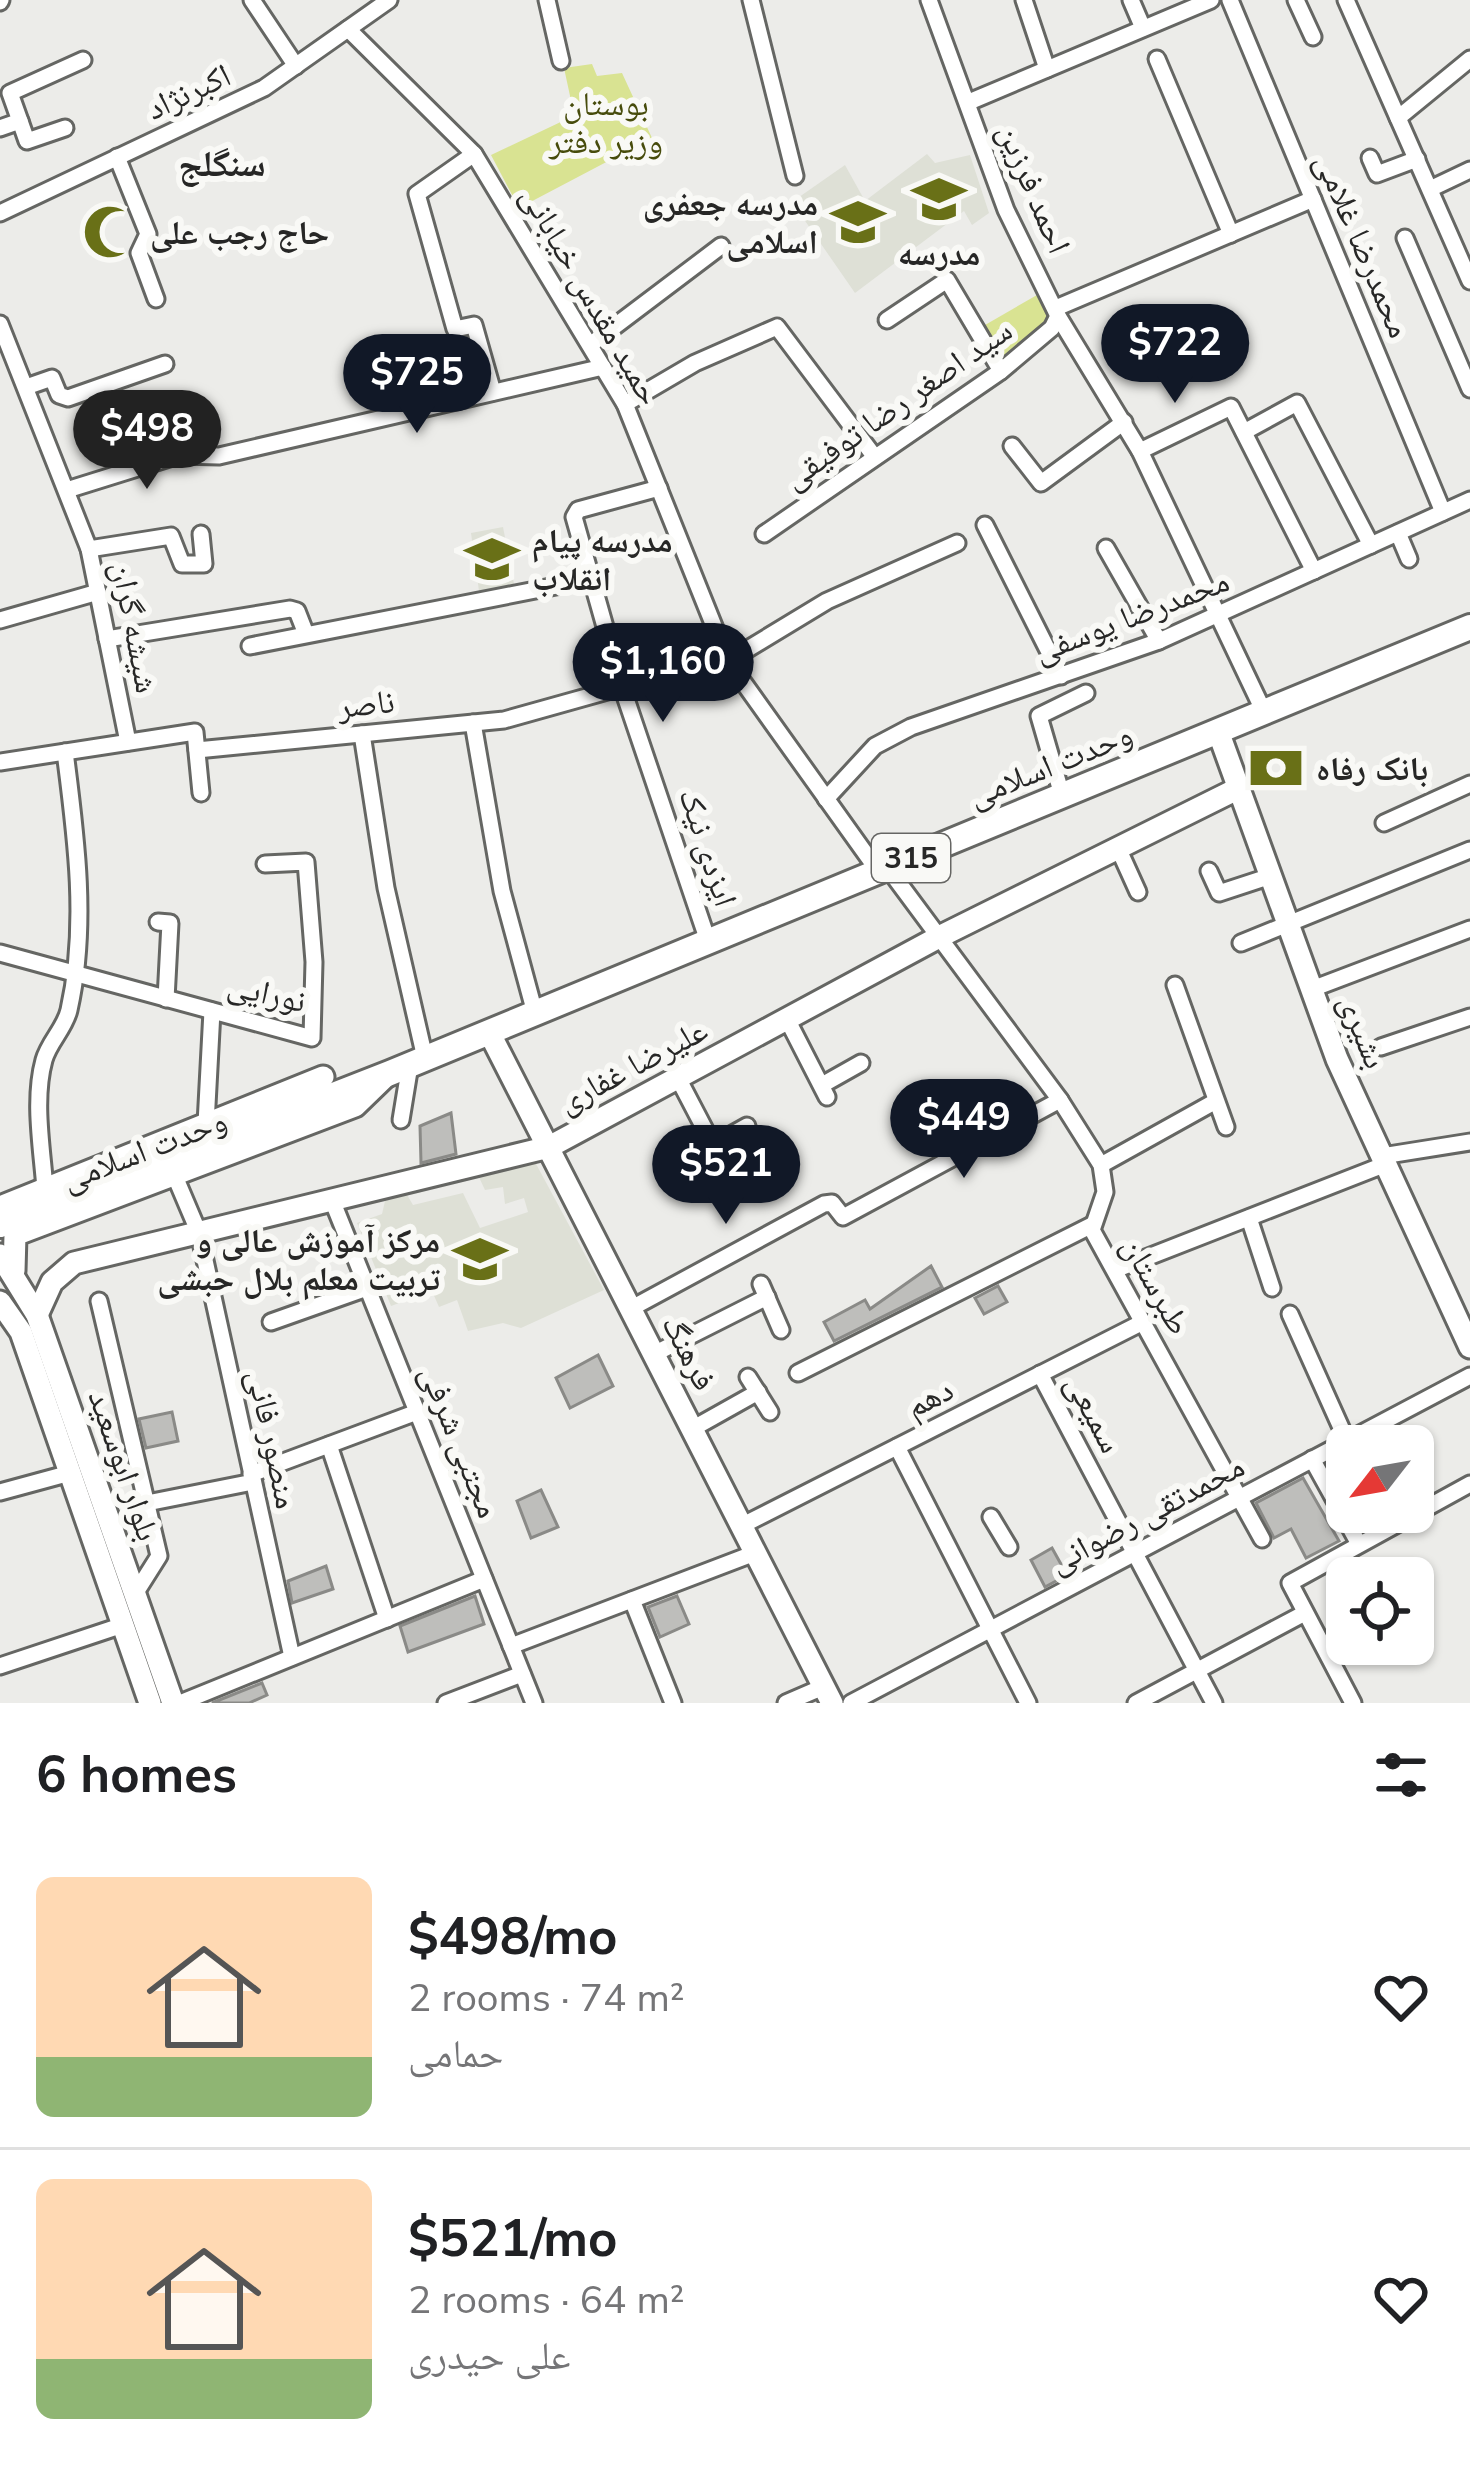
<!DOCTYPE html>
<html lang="en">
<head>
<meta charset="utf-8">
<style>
  body { margin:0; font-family:"Nunito Sans","Noto Naskh Arabic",sans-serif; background:#f2f2f2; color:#202124; height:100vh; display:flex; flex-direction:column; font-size:45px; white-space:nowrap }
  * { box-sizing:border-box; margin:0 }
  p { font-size:39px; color:#757577 }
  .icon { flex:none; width:66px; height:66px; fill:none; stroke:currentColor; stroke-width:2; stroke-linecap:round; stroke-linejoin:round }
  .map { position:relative; height:1703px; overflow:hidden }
  .drawer { display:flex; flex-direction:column; background:#fff; flex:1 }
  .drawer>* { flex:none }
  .needle { width:78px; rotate:239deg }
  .buttons { position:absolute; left:1326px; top:1425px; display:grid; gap:24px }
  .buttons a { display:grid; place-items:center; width:108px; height:108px; border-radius:18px; background:#fff; box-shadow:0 3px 9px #0004; font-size:60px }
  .price { position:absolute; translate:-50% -102px; padding:0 27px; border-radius:42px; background:#111827; color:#fff; font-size:39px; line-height:78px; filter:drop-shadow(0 3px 6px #0008) }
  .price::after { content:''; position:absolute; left:50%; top:72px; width:36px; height:27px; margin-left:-18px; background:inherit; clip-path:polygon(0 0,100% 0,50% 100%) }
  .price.current { background:#222; color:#fff }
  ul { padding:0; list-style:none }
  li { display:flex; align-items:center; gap:36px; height:300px; padding:0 36px }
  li+li { border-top:3px solid #e0e0e0 }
  li span { display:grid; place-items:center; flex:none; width:336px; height:240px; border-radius:18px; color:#555 }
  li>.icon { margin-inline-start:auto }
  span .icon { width:144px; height:144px; fill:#fffc; stroke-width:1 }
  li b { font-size:51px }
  h2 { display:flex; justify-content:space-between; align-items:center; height:144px; padding:0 36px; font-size:51px }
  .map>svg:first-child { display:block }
</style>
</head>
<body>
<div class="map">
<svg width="1470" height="1703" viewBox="0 0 1470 1703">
  <rect width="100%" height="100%" fill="#ecece9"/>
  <g fill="#dee0d6">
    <path d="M927,154L935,163L970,155L989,213L972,225L964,211L855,293L792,202L845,165L865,201Z"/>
    <path d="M503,527L514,584L479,591L471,533Z"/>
    <path d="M535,1162L604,1290L521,1328L503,1323L468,1331L457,1300L439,1307L432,1291L391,1306L357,1223L382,1214L385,1201L406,1193L413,1205L463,1193L480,1228L528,1212L524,1198L505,1204L503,1187L485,1190L477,1173Z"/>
  </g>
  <g fill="#d9e392">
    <path d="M592,64L597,76L622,73L652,138L519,208L491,155L567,119L572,105L564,68Z"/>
    <path d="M1037,295L1051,316L1004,356L985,325Z"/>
  </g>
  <g fill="#bebebb" stroke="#8a8a87" stroke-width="3">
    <path d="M451,1113L456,1154L421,1163L420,1126Z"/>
    <path d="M931,1266L942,1287L834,1341L824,1322L865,1300L870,1309Z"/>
    <path d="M998,1286L1007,1302L984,1314L975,1298Z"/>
    <path d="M598,1355L613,1386L570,1408L556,1378Z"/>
    <path d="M172,1412L178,1441L146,1448L139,1419Z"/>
    <path d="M1303,1478L1339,1541L1306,1558L1291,1529L1274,1538L1256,1503Z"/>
    <path d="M541,1490L558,1527L531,1538L517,1501Z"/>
    <path d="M1052,1548L1067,1575L1045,1587L1031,1560Z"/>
    <path d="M326,1566L333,1589L292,1603L288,1581Z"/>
    <path d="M475,1596L484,1624L408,1652L400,1626Z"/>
    <path d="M677,1596L689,1624L660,1637L648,1607Z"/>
    <path d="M262,1683L267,1695L249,1703H212Z"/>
  </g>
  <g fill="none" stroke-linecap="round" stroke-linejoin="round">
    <defs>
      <g id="street">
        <path d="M252,0L296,66"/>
        <path d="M547,0L561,61"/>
        <path d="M751,0L795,176"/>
        <path d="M929,0L1006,210L1058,316L1140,451L1264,712"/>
        <path d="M1024,0L1047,69"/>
        <path d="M1131,0L1143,28"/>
        <path d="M1230,0L1443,512"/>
        <path d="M1296,0L1313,37"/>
        <path d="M1346,0L1470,281"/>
        <path d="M0,2L1,0"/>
        <path d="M348,29L474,154L625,404L728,661L878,871"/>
        <path d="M1157,59L1231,234"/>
        <path d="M969,102L1211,0"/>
        <path d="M1398,118L1470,59"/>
        <path d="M20,121L27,141L65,128"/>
        <path d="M0,128L20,121L10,93L83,60"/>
        <path d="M474,154L417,194L455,329L474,325L493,392"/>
        <path d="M117,157L148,234L139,253L156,299"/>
        <path d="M1370,158L1377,174L1417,159"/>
        <path d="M1430,189L1470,170"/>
        <path d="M0,213L264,88L389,0"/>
        <path d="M1405,238L1470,389"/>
        <path d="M1056,308L1313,199"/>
        <path d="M887,320L947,280L1001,371"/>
        <path d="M0,324L89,549L128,742"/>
        <path d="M590,345L721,246"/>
        <path d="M29,386L52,378L59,395L68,398L165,364"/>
        <path d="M625,404L695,363L777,327L874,456"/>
        <path d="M1244,432L1297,403L1371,545"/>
        <path d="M1012,446L1041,483L1124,422"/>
        <path d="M1140,451L1231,407L1314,571"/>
        <path d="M659,488L578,510L574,517L622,687L708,941"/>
        <path d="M70,489L179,455L219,456L603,367"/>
        <path d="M985,525L1061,676"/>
        <path d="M1398,533L1409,559"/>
        <path d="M764,534L1001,371L1052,328L1058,316"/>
        <path d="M1106,548L1159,641"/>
        <path d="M89,549L171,536L182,564H204L201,534"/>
        <path d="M0,620L98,592"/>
        <path d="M107,639L290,609L297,611L306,634"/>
        <path d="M250,646L561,585"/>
        <path d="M728,661L827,601L957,543"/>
        <path d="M473,723L502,891L535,1013"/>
        <path d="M362,734L386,888L425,1058"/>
        <path d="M197,750L504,720L622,687"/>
        <path d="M0,762L195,732L201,793"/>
        <path d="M1062,795L1039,716L1086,693"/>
        <path d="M826,799L875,746L911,727L1159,641L1470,500"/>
        <path d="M1384,823L1470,784"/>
        <path d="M1119,850L1138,892"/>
        <path d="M887,867L1060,1100L1101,1165L1105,1192L1092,1230L1262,1539"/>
        <path d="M1209,871L1219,893L1271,876"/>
        <path d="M158,922L170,923L166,999"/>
        <path d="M1241,943L1470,850"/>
        <path d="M0,953L312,1038L314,962L306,862L265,864"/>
        <path d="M1175,985L1226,1127"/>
        <path d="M1312,989L1470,929"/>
        <path d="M787,1019L827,1097"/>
        <path d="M1381,1047L1470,1017"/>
        <path d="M678,1078L713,1145L747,1126"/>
        <path d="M822,1085L861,1063"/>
        <path d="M401,1120L410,1065"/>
        <path d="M206,1124L212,1011"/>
        <path d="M1382,1156L1470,1142"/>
        <path d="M1101,1165L1216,1101"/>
        <path d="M174,1174L199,1233L292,1657"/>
        <path d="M45,1189C42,1148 33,1100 44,1060C49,1042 65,1028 69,1010C88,926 76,836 65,752"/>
        <path d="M332,1200L534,1703"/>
        <path d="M1249,1218L1272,1288"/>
        <path d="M1115,1270L1386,1164"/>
        <path d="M761,1284L781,1330"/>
        <path d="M99,1301L159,1556L135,1594"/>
        <path d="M630,1309L824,1204L832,1203L843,1217L1060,1100"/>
        <path d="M1290,1314L1347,1441"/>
        <path d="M271,1322L367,1288"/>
        <path d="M654,1354L767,1297"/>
        <path d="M798,1373L1092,1225"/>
        <path d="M1040,1374L1214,1703"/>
        <path d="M748,1377L770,1412"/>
        <path d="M692,1429L758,1392"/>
        <path d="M329,1445L387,1619"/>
        <path d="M897,1447L1028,1703"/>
        <path d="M1312,1459L1359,1544"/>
        <path d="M251,1474L417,1412"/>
        <path d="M0,1492L70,1473"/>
        <path d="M147,1503L253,1482"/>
        <path d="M991,1517L1009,1547"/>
        <path d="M741,1526L1143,1322"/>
        <path d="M632,1600L673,1703"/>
        <path d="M511,1646L755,1553"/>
        <path d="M0,1666L123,1625"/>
        <path d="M180,1703L484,1579"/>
        <path d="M446,1703L522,1674"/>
        <path d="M786,1703L823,1687"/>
        <path d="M851,1703L1470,1376"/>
        <path d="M1136,1703L1303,1614"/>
        <path d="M1353,1703L1290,1583L1470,1484"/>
      </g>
      <g id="secondary">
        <path d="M1218,731L1337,1059L1470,1347"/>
        <path d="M489,1032L832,1703"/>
        <path d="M0,1207L323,1077"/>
        <path d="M0,1255L37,1315L173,1703"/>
        <path d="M14,1271L15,1235L355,1106L386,1076"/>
        <path d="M0,1302L21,1332L150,1703"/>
        <path d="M37,1315L52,1282L74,1263L549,1147L939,937L1239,788"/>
      </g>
      <path id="primary" d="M0,1225L390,1073L1470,627"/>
    </defs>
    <use href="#street" stroke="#656663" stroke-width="21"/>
    <use href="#secondary" stroke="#656663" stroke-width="27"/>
    <use href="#primary" stroke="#656663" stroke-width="30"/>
    <use href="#street" stroke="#fff" stroke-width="15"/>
    <use href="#secondary" stroke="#fff" stroke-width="21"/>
    <use href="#primary" stroke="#fff" stroke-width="24"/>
  </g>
  <defs>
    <symbol id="school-bare" viewBox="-9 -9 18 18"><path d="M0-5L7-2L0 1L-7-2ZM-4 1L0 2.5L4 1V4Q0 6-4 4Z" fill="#697017" stroke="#f9f9f6" stroke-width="2.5" paint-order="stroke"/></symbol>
    <symbol id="mosque-bare" viewBox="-9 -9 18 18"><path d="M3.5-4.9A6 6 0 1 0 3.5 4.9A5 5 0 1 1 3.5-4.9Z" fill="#697017" stroke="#f9f9f6" stroke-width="2.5" paint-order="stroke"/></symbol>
    <symbol id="bank-bare" viewBox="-9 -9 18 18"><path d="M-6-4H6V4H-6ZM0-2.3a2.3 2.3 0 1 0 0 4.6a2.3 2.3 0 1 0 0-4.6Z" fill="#697017" stroke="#f9f9f6" stroke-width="2.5" paint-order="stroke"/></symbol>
    <symbol id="university-bare" viewBox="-9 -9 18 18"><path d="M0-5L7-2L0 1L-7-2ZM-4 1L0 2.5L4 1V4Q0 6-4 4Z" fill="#697017" stroke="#f9f9f6" stroke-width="2.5" paint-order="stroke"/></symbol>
  </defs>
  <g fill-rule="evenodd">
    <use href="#school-bare" x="901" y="161" width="76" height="76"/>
    <use href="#school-bare" x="820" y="184" width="76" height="76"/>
    <use href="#mosque-bare" x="72" y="194" width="76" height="76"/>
    <use href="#school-bare" x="454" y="521" width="76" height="76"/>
    <use href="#bank-bare" x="1238" y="730" width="76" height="76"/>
    <use href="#university-bare" x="442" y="1221" width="76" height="76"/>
  </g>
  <g text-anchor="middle" stroke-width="12" stroke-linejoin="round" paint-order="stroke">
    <rect fill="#f9f9f6" stroke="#666664" stroke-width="3" x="872" y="834" width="78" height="48" rx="9"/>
    <g font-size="30" font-weight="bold" fill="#272726">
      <text x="911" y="868">315</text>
    </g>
    <g font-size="33" fill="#272726" stroke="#f9f9f6">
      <text transform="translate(188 91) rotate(-25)" y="12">اکبرنژاد</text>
      <text transform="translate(1035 188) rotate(67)" y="12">احمد فرزین</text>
      <text transform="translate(1364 245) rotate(67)" y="12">محمدرضا غلامی</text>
      <text transform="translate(592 295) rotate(60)" y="12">حمید مقدس خیابانی</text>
      <text transform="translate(897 403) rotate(-35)" y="12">سید اصغر رضا توفیقی</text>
      <text transform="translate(1131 615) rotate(-21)" y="12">محمدرضا یوسفی</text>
      <text transform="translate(136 627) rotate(79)" y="12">شیشه گران</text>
      <text transform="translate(366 703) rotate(-6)" y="12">ناصر</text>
      <text transform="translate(1050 764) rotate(-22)" y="12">وحدت اسلامی</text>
      <text transform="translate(709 847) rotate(72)" y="12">ایزدی نیک</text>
      <text transform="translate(267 992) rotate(13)" y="12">نورایی</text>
      <text transform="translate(1364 1031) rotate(68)" y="12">بشیری</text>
      <text transform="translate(632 1065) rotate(-28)" y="12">علیرضا غفاری</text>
      <text transform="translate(144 1149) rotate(-21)" y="12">وحدت اسلامی</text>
      <text transform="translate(1157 1285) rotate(61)" y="12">طبرستان</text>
      <text transform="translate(690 1352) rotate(63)" y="12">فرهنگ</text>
      <text transform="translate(929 1397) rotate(-27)" y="12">دهم</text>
      <text transform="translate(1095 1413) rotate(62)" y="12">سمیعی</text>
      <text transform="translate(274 1439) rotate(78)" y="12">منصور فانی</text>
      <text transform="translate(461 1441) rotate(68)" y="12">مجتبی شرفی</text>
      <text transform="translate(125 1465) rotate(71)" y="12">بلوار ابوسعید</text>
      <text transform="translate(1146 1513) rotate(-28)" y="12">محمدتقی رضوانی</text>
    </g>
    <g font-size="33" fill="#474c0c" stroke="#f9f9f6">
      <text x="606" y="115">بوستان<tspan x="606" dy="38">وزیر دفتر</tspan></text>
    </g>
    <g font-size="33" font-weight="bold" fill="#272726" stroke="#f9f9f6" text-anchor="start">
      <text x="818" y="215" text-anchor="end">مدرسه جعفری<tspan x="818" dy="38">اسلامی</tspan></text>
      <text x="150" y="244">حاج رجب علی</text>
      <text x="939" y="265" text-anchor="middle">مدرسه</text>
      <text x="532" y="552">مدرسه پیام<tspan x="532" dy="38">انقلاب</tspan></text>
      <text x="1316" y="780">بانک رفاه</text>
      <text x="440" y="1252" text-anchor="end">مرکز آموزش عالی و<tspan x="440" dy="38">تربیت معلم بلال حبشی</tspan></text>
    </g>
    <g font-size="36" font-weight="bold" fill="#272726" stroke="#f9f9f6">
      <text x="222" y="176">سنگلج</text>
    </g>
  </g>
</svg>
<div class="buttons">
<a><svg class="needle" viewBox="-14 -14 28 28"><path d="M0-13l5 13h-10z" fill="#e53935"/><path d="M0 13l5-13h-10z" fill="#757577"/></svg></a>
<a><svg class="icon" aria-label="locate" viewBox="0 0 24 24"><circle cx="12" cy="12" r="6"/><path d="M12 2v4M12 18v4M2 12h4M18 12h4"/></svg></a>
</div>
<b class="price" style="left:1175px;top:406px">$722</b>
<b class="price" style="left:417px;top:436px">$725</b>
<b class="price current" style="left:147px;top:492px">$498</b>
<b class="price" style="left:663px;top:725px">$1,160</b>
<b class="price" style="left:964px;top:1181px">$449</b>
<b class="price" style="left:726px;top:1227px">$521</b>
</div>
<section class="drawer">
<h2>6 homes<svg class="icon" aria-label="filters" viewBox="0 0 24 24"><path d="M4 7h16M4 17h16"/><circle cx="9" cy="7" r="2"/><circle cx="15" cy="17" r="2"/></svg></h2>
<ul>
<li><span style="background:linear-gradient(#ffd9b3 75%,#8fb573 0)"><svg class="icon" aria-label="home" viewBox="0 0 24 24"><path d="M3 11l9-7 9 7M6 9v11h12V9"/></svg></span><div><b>$498/mo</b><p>2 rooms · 74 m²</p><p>حمامی</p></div><svg class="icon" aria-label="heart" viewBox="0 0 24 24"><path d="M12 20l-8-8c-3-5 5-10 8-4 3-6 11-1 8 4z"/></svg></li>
<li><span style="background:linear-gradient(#ffd9b3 75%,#8fb573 0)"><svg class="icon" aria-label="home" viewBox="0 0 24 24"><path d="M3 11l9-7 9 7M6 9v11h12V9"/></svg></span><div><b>$521/mo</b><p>2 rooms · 64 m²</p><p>علی حیدری</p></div><svg class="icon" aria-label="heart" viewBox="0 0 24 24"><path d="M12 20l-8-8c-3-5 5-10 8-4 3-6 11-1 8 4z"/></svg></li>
</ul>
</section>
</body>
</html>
